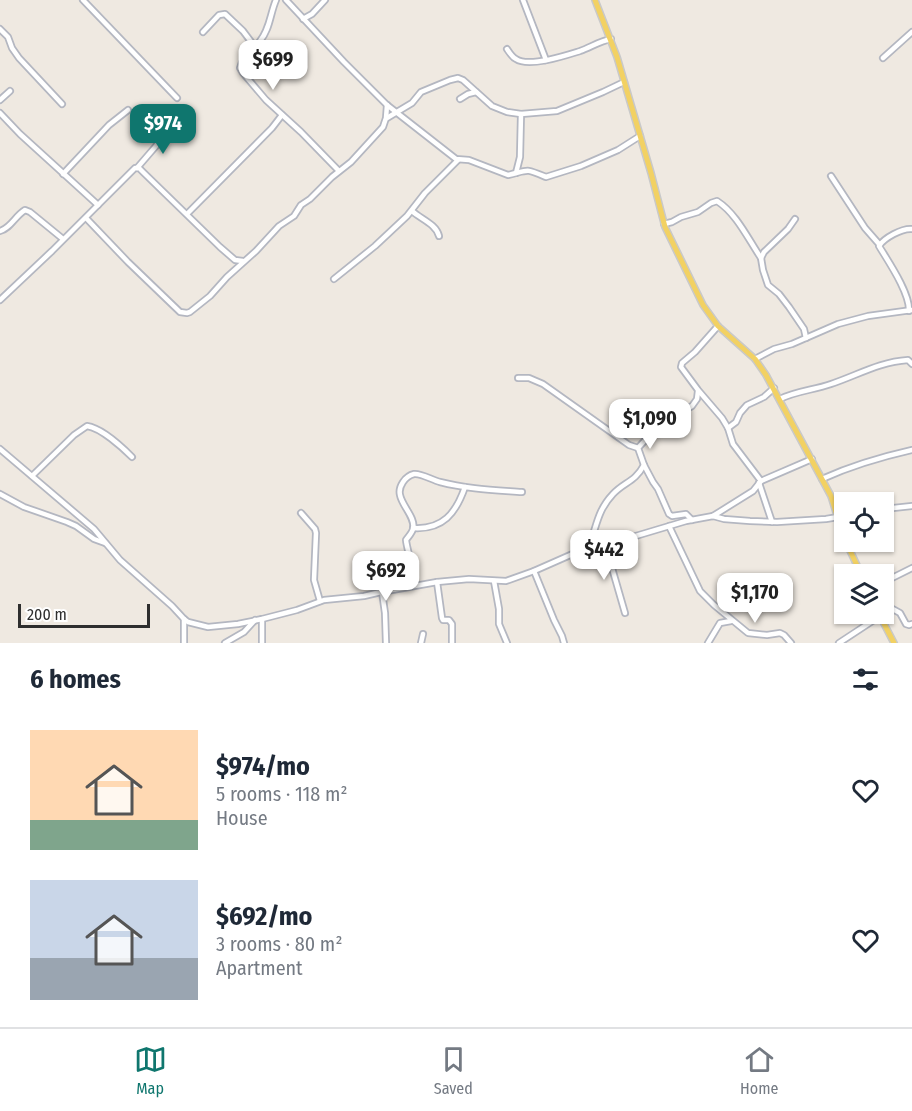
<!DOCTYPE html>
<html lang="en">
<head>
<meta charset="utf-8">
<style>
  body { margin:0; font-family:"Fira Sans Condensed",sans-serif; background:#f2f2f3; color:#1f2937; height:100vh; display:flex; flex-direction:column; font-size:22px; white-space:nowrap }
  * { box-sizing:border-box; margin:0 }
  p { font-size:20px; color:#747a83 }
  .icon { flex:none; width:33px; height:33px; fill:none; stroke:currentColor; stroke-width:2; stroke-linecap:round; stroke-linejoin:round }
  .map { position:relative; height:643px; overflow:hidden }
  .sheet { display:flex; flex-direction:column; background:#fff; flex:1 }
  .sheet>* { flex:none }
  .tools { position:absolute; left:834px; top:492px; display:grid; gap:12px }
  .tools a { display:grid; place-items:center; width:60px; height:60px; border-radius:0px; background:#fff; box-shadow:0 2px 4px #0004; font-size:30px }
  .scale { position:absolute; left:18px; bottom:15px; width:132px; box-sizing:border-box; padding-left:6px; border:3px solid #2e2e2e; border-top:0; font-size:16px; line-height:21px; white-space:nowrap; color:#2e2e2e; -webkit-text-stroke:4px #fff; paint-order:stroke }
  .price { position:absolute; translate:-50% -51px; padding:0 14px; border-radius:12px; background:#fff; color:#222; font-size:20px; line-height:39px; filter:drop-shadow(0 2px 3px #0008) }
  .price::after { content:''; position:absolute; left:50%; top:36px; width:18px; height:14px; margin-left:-9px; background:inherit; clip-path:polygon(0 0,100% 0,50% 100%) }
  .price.active { background:#0f766e; color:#fff }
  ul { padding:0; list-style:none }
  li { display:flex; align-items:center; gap:18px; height:150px; padding:0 30px }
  li span { display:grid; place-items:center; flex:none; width:168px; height:120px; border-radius:0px; color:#555 }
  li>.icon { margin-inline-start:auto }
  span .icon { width:72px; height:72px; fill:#fffc; stroke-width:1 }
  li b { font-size:26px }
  h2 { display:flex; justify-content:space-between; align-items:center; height:72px; padding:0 30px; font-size:26px }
  .dock { display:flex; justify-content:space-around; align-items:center; height:84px; border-top:2px solid #e0e1e3; background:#fff; font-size:16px; color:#747a83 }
  .dock a { display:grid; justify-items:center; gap:3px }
  .dock .active { color:#0f766e }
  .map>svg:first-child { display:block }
</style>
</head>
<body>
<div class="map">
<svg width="912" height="643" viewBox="0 0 912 643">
  <rect width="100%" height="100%" fill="#efe9e1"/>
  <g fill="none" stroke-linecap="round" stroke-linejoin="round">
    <defs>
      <g id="minor">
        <path d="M83,0L177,98"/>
        <path d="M276,0C270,14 270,29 260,41C253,51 243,55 240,68L243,73L266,100L301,132L339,171"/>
        <path d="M286,0L344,62L387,105L456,159L469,160L508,175C530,170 524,168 546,177L581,166L618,150L640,136"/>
        <path d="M523,0L546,60"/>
        <path d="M303,19L312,14L325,0"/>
        <path d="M0,29L8,37L12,48L19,58L62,104"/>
        <path d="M203,32L219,15L225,14L243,31L255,47"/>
        <path d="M507,49C509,52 512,57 516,59C529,68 567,55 580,51C591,47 600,41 611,39"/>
        <path d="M883,58L912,32"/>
        <path d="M460,99L468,94L476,92"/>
        <path d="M0,100L10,91"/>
        <path d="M0,113L20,134L98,205"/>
        <path d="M387,118L412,103L421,92L450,80L458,78L463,80L492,106L507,112L521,114L557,111L603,92L624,82"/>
        <path d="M137,168L156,146L165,130"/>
        <path d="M516,173L520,157L521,114"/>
        <path d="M63,174L109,125L128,110"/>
        <path d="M831,176L865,228L879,244"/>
        <path d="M412,211C421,219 436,224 439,236"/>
        <path d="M187,214L272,128L282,115"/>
        <path d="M86,218L128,262L180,312L187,313L190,312L210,296L227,277L256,251L279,226L294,216L301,205L310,199L332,177L351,162L383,127L386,118L387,105"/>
        <path d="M795,219L788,229L764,252L761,258L763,270L768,285L779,294L789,307L804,329L806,338"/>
        <path d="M664,224L672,222L681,217L698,212L711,203L717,201C737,214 748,239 761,258"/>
        <path d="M0,231C11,228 15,216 25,210L30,212L63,239"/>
        <path d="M334,279L375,246L407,216L425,193L458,160"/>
        <path d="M0,300L52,251L135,168H139L144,173L220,247L235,260L243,261"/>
        <path d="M909,311C910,293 888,261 879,246C884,238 902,228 912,229"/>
        <path d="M718,326L695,352L682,363L681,367L698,390L722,418L728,428L733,444L761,481"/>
        <path d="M755,359L774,349L792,344L838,324L868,316L912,310"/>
        <path d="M518,378H529L543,384L629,445L638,448"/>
        <path d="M780,399C796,391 814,390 831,384C858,375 879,362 908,360L912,364"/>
        <path d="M728,428L736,422L740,413L747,405L764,397L774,388"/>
        <path d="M0,449L94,529L120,560L172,606L184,619L188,622L208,627L238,624L262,619L297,610L324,600L364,596L381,592L437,582L469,579L506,581L534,571L593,545L619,541L686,521L713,516L724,519L750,521L777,522L826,519L844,516"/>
        <path d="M32,476L74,435L87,426C101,428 122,447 132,457"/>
        <path d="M822,479C851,466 881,457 912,450"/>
        <path d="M759,483L772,522"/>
        <path d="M0,494L24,507L67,522L76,526L94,539L105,543"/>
        <path d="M884,509L912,506"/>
        <path d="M301,513L315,529L316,533L314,580L320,601"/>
        <path d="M713,516L753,491L761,481L812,459"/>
        <path d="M692,520L686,514L672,516L669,514L658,489L653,482L644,465L638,448L658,426L692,406L697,399L698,391"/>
        <path d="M669,526L700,591L714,605L748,633L767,635L780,633L784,635L791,643"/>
        <path d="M413,528C443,530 456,513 465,487"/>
        <path d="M610,543L612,568L625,613"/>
        <path d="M589,546C597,526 597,511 613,494C624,482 635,482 644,465"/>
        <path d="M534,571L554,620L562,636L564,643"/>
        <path d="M494,581L499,609V624L507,643"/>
        <path d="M437,582L442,618L443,620H449L452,624V643"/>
        <path d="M884,582L912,568"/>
        <path d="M395,589C398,584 401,583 406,579C416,571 407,551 406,540C408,537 412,533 413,529C416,518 402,506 400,495C398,487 405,476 414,474C421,473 432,480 440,482C467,489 495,490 522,492"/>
        <path d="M382,592L385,613L386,643"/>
        <path d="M884,594L889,607L900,613L906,624L909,625L912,624"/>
        <path d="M184,619V643"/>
        <path d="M225,643L244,632L255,620"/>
        <path d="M262,643V619"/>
        <path d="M421,643L423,634"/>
        <path d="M708,643L720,623L731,621"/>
        <path d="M839,643L880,616"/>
      </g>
      <g id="major">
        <path d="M595,0L617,57L651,173L665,227L703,305L718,326L755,359L766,375L831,496L844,538"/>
        <path d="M846,542L861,574"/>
        <path d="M879,614L894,643"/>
      </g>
    </defs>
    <use href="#minor" stroke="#b4b7c1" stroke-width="8"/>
    <use href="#major" stroke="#c9c9c9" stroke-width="8"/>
    <use href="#minor" stroke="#fff" stroke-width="4.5"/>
    <use href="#major" stroke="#f2d163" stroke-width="5"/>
  </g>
</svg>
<div class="tools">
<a><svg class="icon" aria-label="locate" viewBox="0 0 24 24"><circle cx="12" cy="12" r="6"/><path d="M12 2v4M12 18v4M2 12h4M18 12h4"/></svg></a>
<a><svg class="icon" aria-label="layers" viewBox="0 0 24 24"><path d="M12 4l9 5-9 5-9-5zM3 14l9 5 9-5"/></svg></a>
</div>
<div class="scale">200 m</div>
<b class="price" style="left:273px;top:91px">$699</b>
<b class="price active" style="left:163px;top:155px">$974</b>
<b class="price" style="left:650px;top:450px">$1,090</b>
<b class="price" style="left:604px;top:581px">$442</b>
<b class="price" style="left:386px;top:602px">$692</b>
<b class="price" style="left:755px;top:624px">$1,170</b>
</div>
<section class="sheet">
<h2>6 homes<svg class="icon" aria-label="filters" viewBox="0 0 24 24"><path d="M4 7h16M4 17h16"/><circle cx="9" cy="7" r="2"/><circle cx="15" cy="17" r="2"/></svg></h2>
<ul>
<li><span style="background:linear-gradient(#ffd9b3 75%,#7fa58c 0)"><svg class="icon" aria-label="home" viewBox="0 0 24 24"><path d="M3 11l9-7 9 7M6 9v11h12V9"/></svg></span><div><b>$974/mo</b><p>5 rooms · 118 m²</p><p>House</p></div><svg class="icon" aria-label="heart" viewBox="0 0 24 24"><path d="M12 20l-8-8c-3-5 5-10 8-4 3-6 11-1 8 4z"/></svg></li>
<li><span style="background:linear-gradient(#c9d6e8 65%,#9aa5b1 0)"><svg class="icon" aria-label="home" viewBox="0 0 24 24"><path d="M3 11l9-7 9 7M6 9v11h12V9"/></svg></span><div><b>$692/mo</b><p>3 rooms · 80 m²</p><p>Apartment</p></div><svg class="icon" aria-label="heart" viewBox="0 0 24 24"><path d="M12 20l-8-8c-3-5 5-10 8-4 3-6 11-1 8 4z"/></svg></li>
</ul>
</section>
<nav class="dock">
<a class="active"><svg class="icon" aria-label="map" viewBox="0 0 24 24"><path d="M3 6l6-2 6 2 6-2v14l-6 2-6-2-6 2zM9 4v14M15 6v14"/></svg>Map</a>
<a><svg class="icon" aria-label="saved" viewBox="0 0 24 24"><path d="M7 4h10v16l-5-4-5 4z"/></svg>Saved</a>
<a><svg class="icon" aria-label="home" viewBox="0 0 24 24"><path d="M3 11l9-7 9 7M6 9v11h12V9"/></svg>Home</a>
</nav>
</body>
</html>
